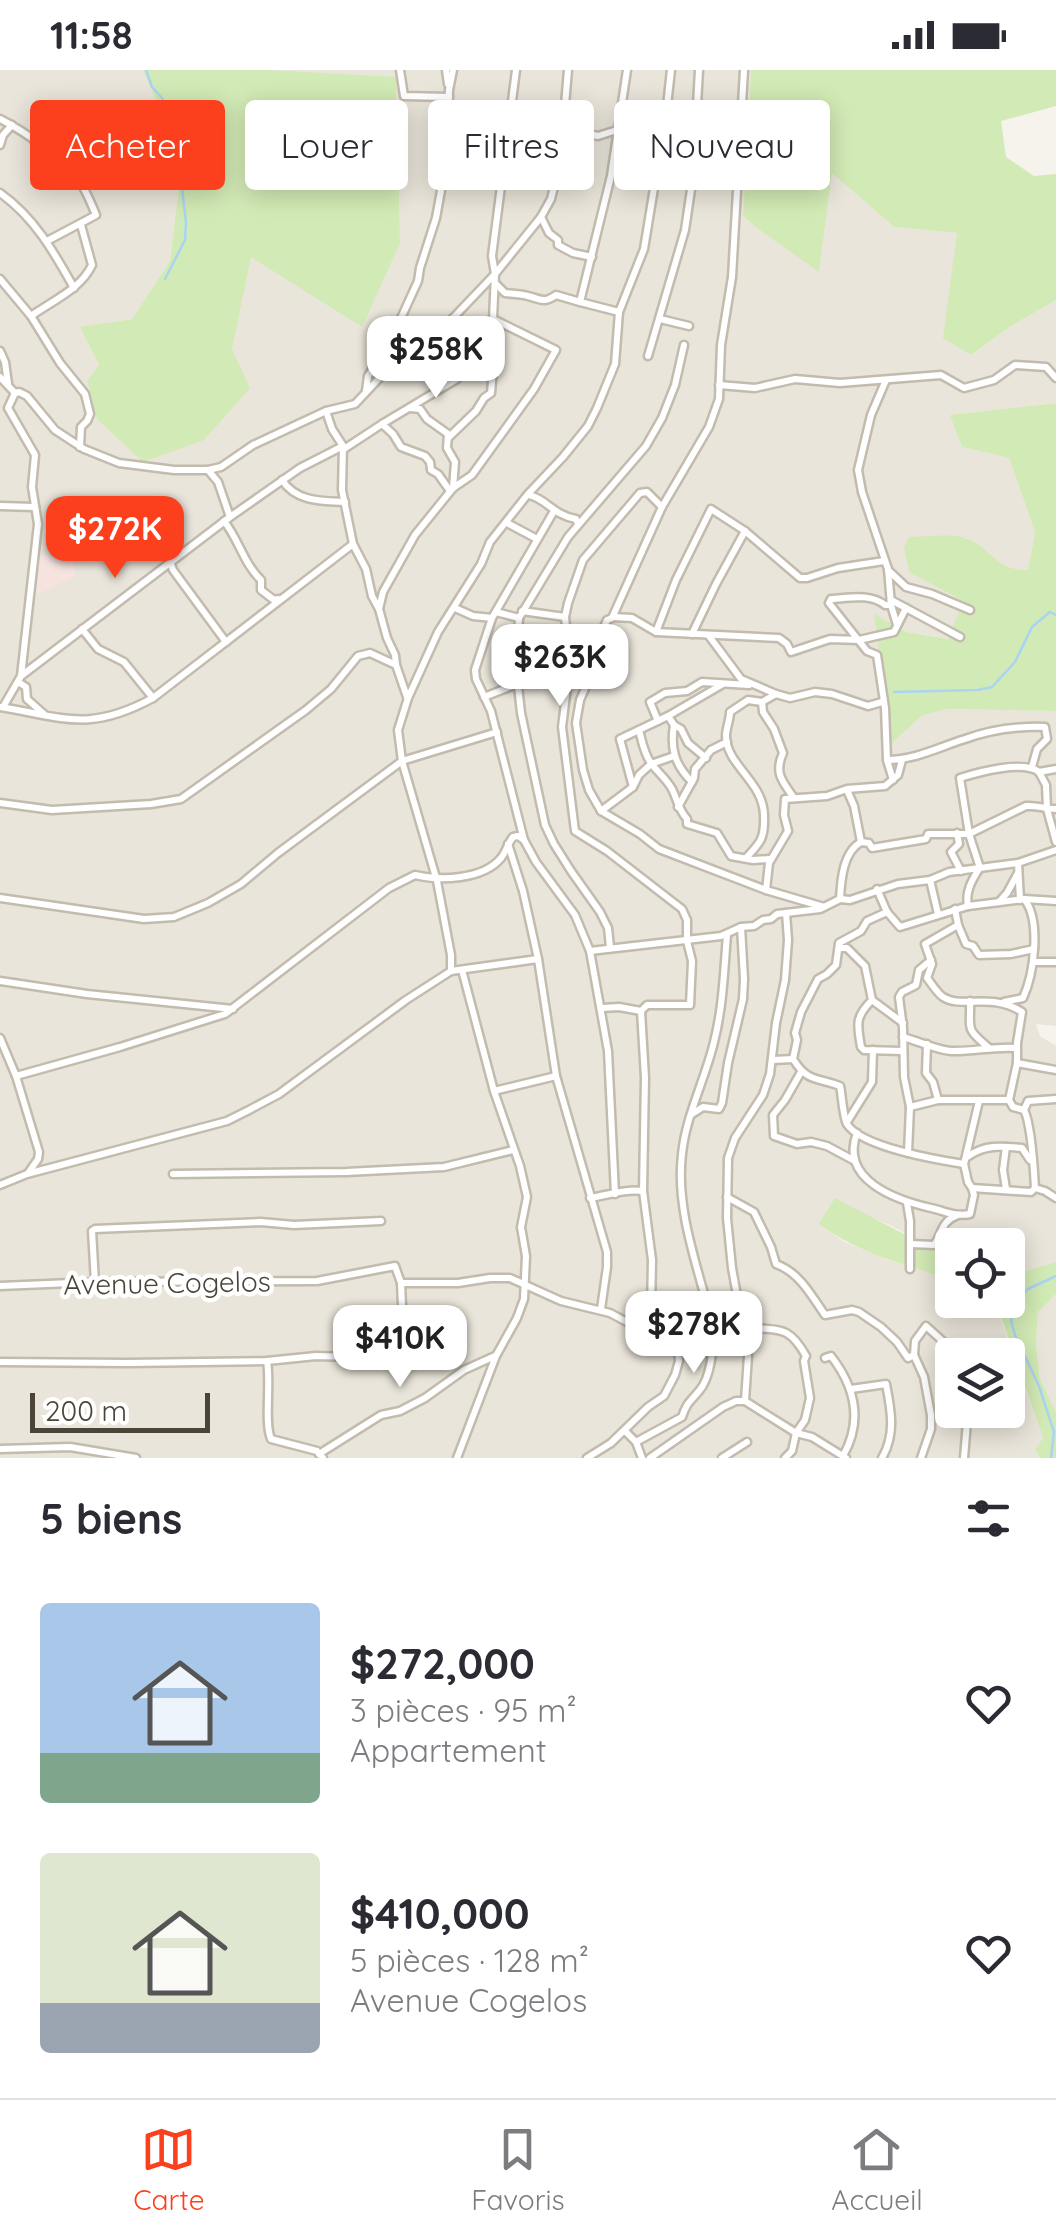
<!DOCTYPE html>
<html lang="fr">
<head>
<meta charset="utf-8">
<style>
  body { margin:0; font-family:Quicksand,sans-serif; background:#f7f7f7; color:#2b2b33; height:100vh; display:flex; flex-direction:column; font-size:38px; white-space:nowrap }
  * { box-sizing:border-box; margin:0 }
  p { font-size:32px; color:#7c7c81 }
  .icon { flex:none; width:55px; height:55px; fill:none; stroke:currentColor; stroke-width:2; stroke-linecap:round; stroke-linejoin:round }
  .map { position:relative; height:1388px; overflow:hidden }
  .panel { display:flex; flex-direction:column; background:#fff; flex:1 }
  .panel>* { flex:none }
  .hud { position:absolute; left:30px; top:30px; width:998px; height:90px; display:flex; gap:20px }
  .fabs { position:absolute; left:935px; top:1158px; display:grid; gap:20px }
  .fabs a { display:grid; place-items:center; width:90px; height:90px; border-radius:10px; background:#fff; box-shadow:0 5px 25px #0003; font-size:50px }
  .scale { position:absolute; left:30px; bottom:25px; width:180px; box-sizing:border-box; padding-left:10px; border:5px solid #4b4439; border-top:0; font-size:28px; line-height:35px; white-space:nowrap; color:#4b4439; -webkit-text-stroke:8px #fff; paint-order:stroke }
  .price { position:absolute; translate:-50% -85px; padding:0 22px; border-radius:20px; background:#fff; color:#222; font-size:32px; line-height:65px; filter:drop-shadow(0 2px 5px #0008) }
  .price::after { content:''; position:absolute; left:50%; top:60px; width:30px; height:22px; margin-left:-15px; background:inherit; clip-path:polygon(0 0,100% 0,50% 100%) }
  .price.selected { background:#fc3f1d; color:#fff }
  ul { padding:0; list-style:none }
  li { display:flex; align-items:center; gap:30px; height:250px; padding:0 40px }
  li span { display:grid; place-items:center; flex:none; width:280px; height:200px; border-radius:10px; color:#555 }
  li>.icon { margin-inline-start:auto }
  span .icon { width:120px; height:120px; fill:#fffc; stroke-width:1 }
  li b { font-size:42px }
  h2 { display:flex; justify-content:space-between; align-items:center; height:120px; padding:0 40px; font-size:42px }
  .pill { padding:0 35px; border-radius:10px; background:#fff; box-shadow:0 5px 25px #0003; font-size:35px; line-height:90px }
  .pill.selected { background:#fc3f1d; color:#fff }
  .status { display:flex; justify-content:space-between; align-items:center; height:70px; padding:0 50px; background:#fff; direction:ltr }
  .status svg { height:28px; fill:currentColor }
  .dock { display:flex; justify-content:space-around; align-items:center; height:140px; border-top:2px solid #e1e1e2; background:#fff; font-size:28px; color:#7c7c81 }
  .dock a { display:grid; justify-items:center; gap:5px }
  .dock .selected { color:#fc3f1d }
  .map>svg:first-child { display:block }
</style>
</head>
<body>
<div class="status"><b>11:58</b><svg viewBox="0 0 49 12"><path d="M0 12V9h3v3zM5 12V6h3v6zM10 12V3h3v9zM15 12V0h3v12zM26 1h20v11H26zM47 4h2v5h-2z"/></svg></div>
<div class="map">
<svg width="1056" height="1388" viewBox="0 0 1056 1388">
  <rect width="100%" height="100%" fill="#f6f3ec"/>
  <g fill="#eae5da" fill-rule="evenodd">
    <path d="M0,0H143L182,91L170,191L132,249L81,257L99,295L87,311L97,349L232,279L250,187L400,173L397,121L269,0H751L743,146L754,156L819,201L832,102L894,157L957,163L952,210L971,285L1008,258L1056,230V333L951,345L962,377L1009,388L1035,462L1028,500H1016L1001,494L967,468L909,467L910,502L963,531L949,569L907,562L874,546L921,646L947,639L1056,641V956L1036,954L1040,966L1056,976V1192L1008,1206V1175H952V1189L892,1156L873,1148L819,1154L845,1172L886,1189L935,1204L952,1214V1230H978L1000,1247L1043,1368L1035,1379L1040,1388H0ZM952,1285H1008V1340H952Z"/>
    <path d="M1056,1224V1342L1040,1309L1036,1273L1038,1242Z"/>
  </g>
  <path fill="#f6e3e0" d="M73,481L75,506L37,525L39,487Z"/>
  <g fill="#d2eab5">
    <path d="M143,0H269L396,7L400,173L362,257L251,187L232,279L250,318L204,370L143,392L97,349L87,311L99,295L80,257L132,249L170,191L182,91Z"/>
    <path d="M751,0H1056V36L1001,51L1006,87L1034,106L1056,104V230L1008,258L971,285L943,268L957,163L894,157L832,103L819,202L754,156L743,146Z"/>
    <path d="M1056,333V641L947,639L921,646L892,673L874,544L907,562L948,569L963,531L909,502L904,478L909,467C926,467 948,463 965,468C990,475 994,501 1028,500L1035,462L1009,388L962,377L950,345Z"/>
    <path d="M835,1128L952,1189V1214C931,1201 908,1196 884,1188C860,1179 840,1169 819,1154Z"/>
    <path d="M1056,1192V1224L1038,1242L1036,1273L1040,1309L1056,1342V1388H1040L1035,1379L1043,1368L1001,1247L978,1230H1008V1206Z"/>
  </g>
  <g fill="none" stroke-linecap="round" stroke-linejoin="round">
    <g stroke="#a9d4f2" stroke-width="2.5">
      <path d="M146,0L152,17L162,28L191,92L182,118L186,153L185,170L165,209"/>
      <path d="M894,622L977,620L992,617L1015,592L1032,557L1050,542L1056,545"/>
      <path d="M1051,1388L1054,1362L1039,1316L1015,1265L1011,1251L1015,1232L1028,1219L1056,1206"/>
    </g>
    <defs>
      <g id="street">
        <path d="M400,0L404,26L449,27"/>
        <path d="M446,0L448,14"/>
        <path d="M744,0L732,207L721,275L719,329L709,357L662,437L612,548L607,550L600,566L599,586L580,630L576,653L583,700L589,720L601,741L640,764L659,779L766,820L824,837"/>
        <path d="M0,49C24,61 61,87 78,109C86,120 91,133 96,145L47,171"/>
        <path d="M563,58L598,66L617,60"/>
        <path d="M34,71L66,36L86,45H105L124,64L67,98"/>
        <path d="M0,75L3,65L12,55"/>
        <path d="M0,123C34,147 54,182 74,218"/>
        <path d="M541,147L549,163L558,170V175L573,183L592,187"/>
        <path d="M0,209L31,246L60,293L85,324L90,344L87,351L81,357L80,377"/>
        <path d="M495,213L505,223C512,224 521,224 528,226C541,229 543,234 556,225L580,232"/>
        <path d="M619,242L580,232L611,106L627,0"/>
        <path d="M31,246C52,231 81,219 92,195L81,155"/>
        <path d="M660,249L689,256"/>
        <path d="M0,281L5,292L8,314"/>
        <path d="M648,286L685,160L693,106L699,0"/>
        <path d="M0,307L15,323L19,322L27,326L55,360L84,379L119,393L174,400H208L221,397L253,375L326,341L355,334L386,301L416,282L454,247L495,204L541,147L551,129L555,113L563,58L568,0"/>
        <path d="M886,310L871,345L858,400L862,422L888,499L891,535L897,555"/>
        <path d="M719,315L755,318L795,309L840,313L941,305L964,318L994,310L1015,295L1046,297L1056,308"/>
        <path d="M366,321L368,306L391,270L418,211L420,198L436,148L447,88L449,20L453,0"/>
        <path d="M410,338L420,339L427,349L448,364L447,378L455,392L453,418"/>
        <path d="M326,341L332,359L343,376L342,420L353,474L366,499L372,526L379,539L387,568L395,585L396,595L407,627"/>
        <path d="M382,354L393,364L401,377L425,386L430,392L431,400L438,404L450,421"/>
        <path d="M449,367L476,341L484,328L491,323L494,288L476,276"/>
        <path d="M344,379L382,354L457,309L478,272L491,258L493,249"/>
        <path d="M208,400L218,412L230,447"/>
        <path d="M282,410C296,432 322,431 345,432"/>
        <path d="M529,425C547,429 553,445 576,449L578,454"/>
        <path d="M0,436L35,437"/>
        <path d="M554,441L492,548L475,600L476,609L491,641L524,770L536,792L575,845L590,881L608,981L615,1124"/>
        <path d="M224,451C239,470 244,494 261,510V520L274,530L278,529"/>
        <path d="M507,453L537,469"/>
        <path d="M170,492L173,500L226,572"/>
        <path d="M888,500L906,517L932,524L970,540"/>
        <path d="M891,530L960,567"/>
        <path d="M891,535H885C870,523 849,528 831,529L829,533L867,581L877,585L885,638L887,690L893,710"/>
        <path d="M455,538L473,546L492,548"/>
        <path d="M379,539L383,522L415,465L453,418L472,405L534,319L556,280L493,249L495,204L492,186L516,0"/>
        <path d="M522,541L565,547"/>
        <path d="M496,542L519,548"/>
        <path d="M613,547L632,548L656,562L779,568L787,574L791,582L830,569L859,570L894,562L906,538"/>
        <path d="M82,559L98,579L124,592L153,628"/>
        <path d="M656,562L676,510L711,439L745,461L800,508H807L838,498L884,491"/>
        <path d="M692,564L716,514L745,461"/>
        <path d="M709,566L741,609L776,624L790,628L815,622L832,624L868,636L882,632"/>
        <path d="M21,606L230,447L300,398L343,376"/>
        <path d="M18,612L26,617L27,629L45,645"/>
        <path d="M484,627L517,614"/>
        <path d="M762,632L763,642L774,659L783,683C774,703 782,711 794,728"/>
        <path d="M0,637C66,648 90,662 153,628L353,474"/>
        <path d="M3,637L21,606L38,454L32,417L35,385L8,338L15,323"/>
        <path d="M668,646L674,655L681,659L688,673L706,688"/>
        <path d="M658,651L650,632L665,623L687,621L702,612L749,615"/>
        <path d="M674,655C670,679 675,695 692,712"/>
        <path d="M639,660C642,671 644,684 651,693C658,703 666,708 672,719C678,731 678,739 687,749V754L717,763L731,786L753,790L770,789"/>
        <path d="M887,690C915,690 939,677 965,669C990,660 1018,656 1045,657L1047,669L1037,679L1032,697"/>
        <path d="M1039,702L1046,715L1047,739L1056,772"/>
        <path d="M633,717L620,669L668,646L723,614"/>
        <path d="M847,720L854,736L861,772"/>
        <path d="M0,733L52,740L151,734L181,729L306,640L331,619L358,586L370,583L396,595"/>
        <path d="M678,737L694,708L695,699L711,680L727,672"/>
        <path d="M601,741L633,717L639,705L651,694L674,686"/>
        <path d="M957,763L959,774L951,782L961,801"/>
        <path d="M861,772L869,773L872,778L926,769L928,764H969L1026,736C1037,735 1045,739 1056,739"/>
        <path d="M508,774L523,821L538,889L556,1006L607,1182V1197L601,1239"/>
        <path d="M746,788C761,772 765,768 764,745C763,711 726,695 726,666C726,658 730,650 730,642L748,630L762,632L776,624"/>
        <path d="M1018,793L1020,830"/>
        <path d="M980,798L969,764L960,708C979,702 1023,690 1039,702L1056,699"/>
        <path d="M930,810L938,844"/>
        <path d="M877,819L887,842L900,857L968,836L1024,829L1056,831"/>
        <path d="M766,820L769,793L788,761L784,745L785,729L827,726L847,719L885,716L898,705L902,690"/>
        <path d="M0,828L144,849L174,847L208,833L241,814L278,783L402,691L497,662"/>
        <path d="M840,829C841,810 843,782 861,772"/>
        <path d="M999,832L1007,823L1018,803"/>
        <path d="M968,836C965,822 972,810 979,799"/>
        <path d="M955,839L958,855L925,874L932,894L927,908C932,914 937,923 943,927C962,939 992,922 1022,942L1017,973V993L1009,1030"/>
        <path d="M958,855L966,874L973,876L979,885L1011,884L1034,879"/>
        <path d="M610,877L608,858L600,842L571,801L554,774L545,755L521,643L516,598L519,548L568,467L646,376L662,348L675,315L684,275"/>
        <path d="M839,878H847L865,896L872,930L903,953"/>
        <path d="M590,881L721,866L741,857L754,856L763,850L771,849L777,844L820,839L840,829L850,830L898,814L930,810L949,802L1018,793L1056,780"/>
        <path d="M1034,892H1056"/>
        <path d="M451,901V885L437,811L402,691L398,660L408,628L438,562L481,494L490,472L528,424L563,387L588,356L597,338L615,294L619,242L644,179L666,45L671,0"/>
        <path d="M0,911L87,924L233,939"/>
        <path d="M872,930C855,947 857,954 861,977L864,980L902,981"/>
        <path d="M970,931C971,960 964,957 989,978"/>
        <path d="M1004,932L1023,928C1034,904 1041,852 1025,830"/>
        <path d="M602,938L619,937L641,941L647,935H690L692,891L687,871V850L682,839L607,781L575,761L562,657L570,593L565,547L568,533L583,490L640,423L647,422L662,437"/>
        <path d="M641,941L645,1008L643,1121L652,1190L651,1241L644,1259"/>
        <path d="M903,967C918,971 936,980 951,981C973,982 994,976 1016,978"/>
        <path d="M0,968L16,1006L39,1082L38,1089L29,1102"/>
        <path d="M927,974L926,1003L933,1012L938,1030"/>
        <path d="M793,989L797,970L795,963L801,942L818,909L827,904L836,895L839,873L861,861L867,851L887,842"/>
        <path d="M773,990L793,989C808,1013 817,1007 840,1016C842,1025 843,1047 847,1054C861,1077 938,1090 964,1094"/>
        <path d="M1017,993L1056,1000"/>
        <path d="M801,1002L785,1030L773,1045L774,1066L797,1074L811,1072L827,1076L855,1091"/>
        <path d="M16,1006L120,977L225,944L389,818L415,805C439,811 483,810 501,788C506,782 508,773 513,767L518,766L524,770"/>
        <path d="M494,1021L556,1006"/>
        <path d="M910,1037L938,1030H1009L1013,1037L1024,1040C1031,1053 1034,1100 1035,1118L1031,1122L972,1118L968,1112L964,1094L979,1031"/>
        <path d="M1024,1040L1028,1031L1056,1029"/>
        <path d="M692,1044L703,1037L719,1039L722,1033L728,993L743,929L744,909L741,857"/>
        <path d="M847,1052L872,1012L873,980"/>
        <path d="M857,1063C839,1110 896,1130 931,1138C945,1141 955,1147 970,1144L974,1125L972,1118"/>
        <path d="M908,1083L910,1037L904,1007L903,958L899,927L902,922L916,915L919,900L931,890"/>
        <path d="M967,1087C985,1074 1001,1076 1022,1078L1030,1090"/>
        <path d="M173,1104L346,1102L444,1097L513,1080"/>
        <path d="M0,1115L27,1104L227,1051L249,1040L279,1024L406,930L451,901L538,889"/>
        <path d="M1035,1118L1045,1121L1056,1128"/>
        <path d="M1006,1119L1003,1100L1006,1077"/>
        <path d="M727,1127L754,1142L771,1177L776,1194C800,1203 811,1225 825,1245L852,1240L859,1242L881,1257L897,1272L908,1288L914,1285"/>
        <path d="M590,1128C609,1125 624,1119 643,1121"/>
        <path d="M907,1133L910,1151V1199"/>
        <path d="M911,1174L934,1175C942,1165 941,1151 956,1146"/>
        <path d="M95,1212L92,1161L95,1159L261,1152L294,1155L381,1151"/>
        <path d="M401,1213H458L490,1208H510L561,1231L610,1243L678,1279L679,1291L675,1305L664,1326L648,1337L611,1373L587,1388"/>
        <path d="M0,1216L95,1212L317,1211L395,1196L401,1213L403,1258L395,1269L380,1277L367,1284L352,1287L316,1286L267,1291L128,1293L0,1292"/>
        <path d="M743,1256C774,1263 786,1250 806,1286L804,1291L810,1328L805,1350L796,1363L792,1381L785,1388"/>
        <path d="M825,1288L831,1286C855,1317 863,1351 843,1386"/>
        <path d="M267,1291C271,1313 264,1352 271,1369L317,1381L323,1388"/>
        <path d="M851,1319L886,1314C891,1340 896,1364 882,1388"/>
        <path d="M745,1331L796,1363L812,1367L846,1388"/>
        <path d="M625,1361L636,1372L642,1388"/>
        <path d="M636,1372L682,1347C687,1332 690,1332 699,1321C711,1308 714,1275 713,1258C700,1202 675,1142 682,1084C686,1045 705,1010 714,972C723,937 724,901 727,865"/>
        <path d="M0,1379L70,1377L136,1388"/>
        <path d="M319,1384L381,1345L400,1341L425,1328L464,1300L495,1286"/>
        <path d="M457,1388L496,1286L517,1248L524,1229L526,1186L521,1157L527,1127L520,1096L494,1021L462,900"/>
        <path d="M650,1388L723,1337L736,1331H745L748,1286L732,1198L727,1148L728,1088L735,1068L763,1025L770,1004L776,953L785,910L788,870L786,843"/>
        <path d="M722,1388L747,1372"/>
        <path d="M921,1388L931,1359V1345L924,1307L914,1285L915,1271L926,1256L958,1285"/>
        <path d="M964,1388L968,1340"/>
      </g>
    </defs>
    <use href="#street" stroke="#c2bbae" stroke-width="11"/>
    <use href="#street" stroke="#fff" stroke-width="6"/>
  </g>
  <g text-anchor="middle" stroke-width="9" stroke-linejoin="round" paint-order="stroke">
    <g font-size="28" fill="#4b4439" stroke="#fff">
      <text transform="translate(167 1213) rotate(-1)" y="10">Avenue Cogelos</text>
    </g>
  </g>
</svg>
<div class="fabs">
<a><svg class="icon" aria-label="locate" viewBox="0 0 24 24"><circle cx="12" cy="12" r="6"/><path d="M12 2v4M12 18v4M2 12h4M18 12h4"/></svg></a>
<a><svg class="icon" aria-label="layers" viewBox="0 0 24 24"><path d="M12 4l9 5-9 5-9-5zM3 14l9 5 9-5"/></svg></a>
</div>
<div class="scale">200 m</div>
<b class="price" style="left:436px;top:331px">$258K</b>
<b class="price selected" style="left:115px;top:511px">$272K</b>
<b class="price" style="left:560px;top:639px">$263K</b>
<b class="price" style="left:694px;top:1306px">$278K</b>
<b class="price" style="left:400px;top:1320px">$410K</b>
<div class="hud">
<a class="pill selected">Acheter</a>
<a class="pill">Louer</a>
<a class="pill">Filtres</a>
<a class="pill">Nouveau</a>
</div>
</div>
<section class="panel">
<h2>5 biens<svg class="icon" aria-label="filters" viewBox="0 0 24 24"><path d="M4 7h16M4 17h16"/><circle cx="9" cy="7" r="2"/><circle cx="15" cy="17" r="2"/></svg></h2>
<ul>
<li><span style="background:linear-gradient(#a9c7e8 75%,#7fa58c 0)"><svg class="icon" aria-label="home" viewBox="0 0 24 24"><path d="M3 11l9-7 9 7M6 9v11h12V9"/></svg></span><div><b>$272,000</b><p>3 pièces · 95 m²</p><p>Appartement</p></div><svg class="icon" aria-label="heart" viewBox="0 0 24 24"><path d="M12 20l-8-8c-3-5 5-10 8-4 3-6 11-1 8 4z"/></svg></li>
<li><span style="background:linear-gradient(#dfe7d0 75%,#9aa5b1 0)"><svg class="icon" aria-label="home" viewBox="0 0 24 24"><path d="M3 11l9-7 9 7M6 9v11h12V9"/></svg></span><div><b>$410,000</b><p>5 pièces · 128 m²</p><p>Avenue Cogelos</p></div><svg class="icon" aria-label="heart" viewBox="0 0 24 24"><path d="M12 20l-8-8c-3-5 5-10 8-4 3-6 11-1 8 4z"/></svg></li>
</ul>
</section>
<nav class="dock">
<a class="selected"><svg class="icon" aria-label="map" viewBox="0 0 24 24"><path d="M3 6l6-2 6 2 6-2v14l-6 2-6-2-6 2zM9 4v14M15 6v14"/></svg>Carte</a>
<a><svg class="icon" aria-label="saved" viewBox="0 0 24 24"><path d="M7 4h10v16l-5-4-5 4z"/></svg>Favoris</a>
<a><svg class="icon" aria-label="home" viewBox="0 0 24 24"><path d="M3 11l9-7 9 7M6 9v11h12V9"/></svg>Accueil</a>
</nav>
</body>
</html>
